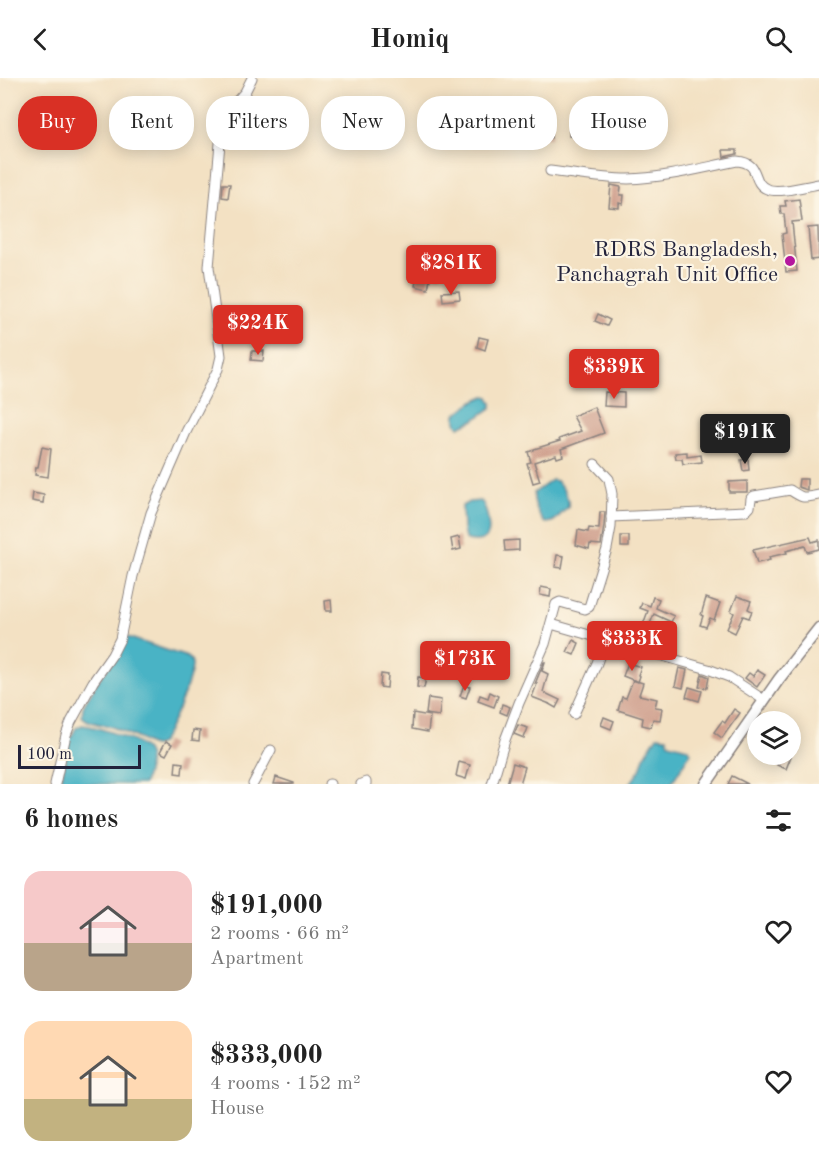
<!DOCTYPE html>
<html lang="en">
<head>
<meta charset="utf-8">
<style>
  body { margin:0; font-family:"Old Standard TT",serif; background:#f6f6f6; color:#222; height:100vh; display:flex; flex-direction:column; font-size:22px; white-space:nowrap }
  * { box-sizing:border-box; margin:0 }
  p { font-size:20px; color:#767676 }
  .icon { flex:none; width:33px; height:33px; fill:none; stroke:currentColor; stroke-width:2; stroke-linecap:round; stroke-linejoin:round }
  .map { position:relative; height:706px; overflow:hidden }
  .details { display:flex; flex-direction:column; background:#fff; flex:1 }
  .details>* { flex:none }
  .top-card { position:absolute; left:18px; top:18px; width:783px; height:54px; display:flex; gap:12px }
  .buttons { position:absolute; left:747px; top:633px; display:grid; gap:12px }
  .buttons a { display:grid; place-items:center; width:54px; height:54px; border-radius:50%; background:#fff; box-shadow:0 3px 15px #0003; font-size:30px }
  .scale { position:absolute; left:18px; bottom:15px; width:123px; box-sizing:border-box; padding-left:6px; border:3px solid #22223b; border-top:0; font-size:16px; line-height:21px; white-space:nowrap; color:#22223b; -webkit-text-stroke:4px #fcf5e5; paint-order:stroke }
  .price { position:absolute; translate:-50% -51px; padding:0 14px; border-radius:6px; background:#d93025; color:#fff; font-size:20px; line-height:39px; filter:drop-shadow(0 2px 3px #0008) }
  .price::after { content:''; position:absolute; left:50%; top:36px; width:18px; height:14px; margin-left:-9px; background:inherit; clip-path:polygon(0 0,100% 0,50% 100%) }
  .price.active { background:#222; color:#fff }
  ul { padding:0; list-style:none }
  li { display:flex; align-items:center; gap:18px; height:150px; padding:0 24px }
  li span { display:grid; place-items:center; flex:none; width:168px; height:120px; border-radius:18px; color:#555 }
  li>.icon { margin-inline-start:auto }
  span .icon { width:72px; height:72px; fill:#fffc; stroke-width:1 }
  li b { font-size:26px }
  h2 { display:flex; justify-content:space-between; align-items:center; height:72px; padding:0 24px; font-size:26px }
  .pill { padding:0 21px; border-radius:24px; background:#fff; box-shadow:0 3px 15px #0003; font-size:21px; line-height:54px }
  .pill.active { background:#d93025; color:#fff }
  header { display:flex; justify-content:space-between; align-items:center; height:78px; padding:0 24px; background:#fff; font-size:27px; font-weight:800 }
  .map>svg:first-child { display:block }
</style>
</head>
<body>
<header><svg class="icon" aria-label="back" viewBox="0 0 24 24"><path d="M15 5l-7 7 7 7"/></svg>Homiq<svg class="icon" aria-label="search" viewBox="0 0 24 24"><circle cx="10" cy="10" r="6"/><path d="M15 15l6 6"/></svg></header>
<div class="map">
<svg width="819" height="706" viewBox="0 0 819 706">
  <rect width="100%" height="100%" fill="#fcf5e5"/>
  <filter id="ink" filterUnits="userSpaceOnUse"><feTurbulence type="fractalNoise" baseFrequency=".0167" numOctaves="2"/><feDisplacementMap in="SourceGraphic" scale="12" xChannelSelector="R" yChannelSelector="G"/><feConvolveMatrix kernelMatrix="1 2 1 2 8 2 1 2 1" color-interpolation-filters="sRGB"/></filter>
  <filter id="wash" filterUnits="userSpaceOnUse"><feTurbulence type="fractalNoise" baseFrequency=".008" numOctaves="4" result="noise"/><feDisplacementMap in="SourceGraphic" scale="24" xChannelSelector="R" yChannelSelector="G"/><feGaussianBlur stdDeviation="1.35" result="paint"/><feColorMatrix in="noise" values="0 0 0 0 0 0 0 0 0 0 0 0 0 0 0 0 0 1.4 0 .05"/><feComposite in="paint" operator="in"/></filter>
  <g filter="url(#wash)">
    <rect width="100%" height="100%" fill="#f3e1c3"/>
    <g fill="#48b3c5" stroke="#356a80" stroke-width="1.5">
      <path d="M485,318L489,319L492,325V329L474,342L459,349C456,346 454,339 457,335L474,323Z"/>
      <path d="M552,402L557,403C561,408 571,421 568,429C567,430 562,435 561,436C556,442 553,445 545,445C538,438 533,424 534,415Z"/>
      <path d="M481,423C486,428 486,434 488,441C488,446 490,452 488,457C485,464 472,464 465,461L463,451L462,428L469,424Z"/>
      <path d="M127,559L187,579C190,581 192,582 192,586C193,597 167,662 158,667C155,669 153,668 150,667C145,665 142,662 137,660C129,656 120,652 112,649C103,646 88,646 82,638L83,629L92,613L97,604L116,579L124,561Z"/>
      <path d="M82,647C95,648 141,662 147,674C152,683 146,696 144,706H60L70,661L76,650Z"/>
      <path d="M657,658L667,659L669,665L687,670L691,674L671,706H630L640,692L644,679Z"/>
    </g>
    <g id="blocks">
      <g fill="#cd9b89">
        <path d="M448,40L457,42V49L447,48Z"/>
        <path d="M540,52L552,53L551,60L539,59Z"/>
        <path d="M569,52L581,53L580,60L569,58Z"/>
        <path d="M723,72H737V76L724,79Z"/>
        <path d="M223,106H230L228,120L222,119Z"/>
        <path d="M611,107L621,109L620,117H624L623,126L619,125V130L609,129Z"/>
        <path d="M799,121L802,143L792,144L797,193L786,194L782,156L786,155L784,136H781L780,128H786L785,123Z"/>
        <path d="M818,149L819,181L811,182L808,150Z"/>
        <path d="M429,184L442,187L441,198L431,196L428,211L415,208L418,193L427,195Z"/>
        <path d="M459,213L460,221L443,223L442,214Z"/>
        <path d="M598,236L610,242L607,248L595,243Z"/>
        <path d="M479,259L488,261L485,272L477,269Z"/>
        <path d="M252,273H264L263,283L251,282Z"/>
        <path d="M605,314L624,315V329L604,328Z"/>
        <path d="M594,329L604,355L561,371L563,378L557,380L556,377L534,384L540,403L533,405L527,385L531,384L528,374L534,372V371L560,363L559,361L581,353L573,338Z"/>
        <path d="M42,369L51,371L48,399L35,397L36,389H38Z"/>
        <path d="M687,374V379L701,377L702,384L683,386L682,381H676L675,375Z"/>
        <path d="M748,381L749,392L743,393L741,382Z"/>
        <path d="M799,401H807V412L798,409Z"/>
        <path d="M747,403V414H729V404Z"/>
        <path d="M33,415L44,417L43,425L32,423Z"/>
        <path d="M600,434H605L604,448L601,467L590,466L589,471L576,467L578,452L588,454L589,450L599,451Z"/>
        <rect x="621" y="458" width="8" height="11"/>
        <path d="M459,459L461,471L453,473L451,461Z"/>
        <path d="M810,459L812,464L819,462V471L807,474L805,468L786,473L787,475L769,479L770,482L757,485L753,472Z"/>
        <path d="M519,462V472L505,473L504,463Z"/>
        <path d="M557,477L564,478L562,490L555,489Z"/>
        <path d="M541,509L551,511L550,519L540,517Z"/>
        <path d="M737,518L751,523L748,531L752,533L749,540L743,538L735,555L727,551L734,535L731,533Z"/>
        <path d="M653,519L659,521L656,530L674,538L671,544L654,536L648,551L668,558L666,566L646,559L644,566L637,563L648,533L640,530L642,525L650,528Z"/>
        <path d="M706,520L720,525L714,542L710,540L706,549L700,547L703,538L701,537Z"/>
        <path d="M331,522L332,533H326L325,523Z"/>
        <path d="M573,562L579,565L574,577L567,574Z"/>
        <path d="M483,566L492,568L490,576L481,574Z"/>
        <path d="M544,584H545L542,593L548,596L543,614L560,622L556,630L549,626H550L532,619L537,606H535Z"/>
        <path d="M628,585L641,589L638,597L640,598L638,604L623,598Z"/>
        <path d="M679,590L687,592L683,610L675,608Z"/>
        <path d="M757,592L765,597L757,609L745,600L749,595L753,598Z"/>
        <path d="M381,596L388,597L387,610L380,609Z"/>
        <path d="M702,596L709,599L707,610L699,609Z"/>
        <path d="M418,599L426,600L424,610L417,609Z"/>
        <path d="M633,602L643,605L639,617L657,621L655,629L662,630L660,642L653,641L651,649L642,647L643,640L618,632L622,619L626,620Z"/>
        <path d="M464,607L470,609L466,620L460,618Z"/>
        <path d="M689,609L702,613L699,623L686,619Z"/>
        <path d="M490,614L498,618L494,629L478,623L480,617L488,620Z"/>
        <path d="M428,620L441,622L439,638L426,636Z"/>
        <path d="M502,626L510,629L507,637L500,634Z"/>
        <path d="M734,631L740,635L722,660L714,654L722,643L725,645Z"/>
        <path d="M413,635L430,638L428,654L412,651Z"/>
        <path d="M604,639L614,643L611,651L601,647Z"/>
        <path d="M518,647L528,650L524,660L514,656Z"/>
        <path d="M193,652L200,653L199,663L192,662Z"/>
        <path d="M166,663L172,666L166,677L160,674Z"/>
        <path d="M781,676H792L786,691L777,687Z"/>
        <path d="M176,684L183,685L182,696L175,695Z"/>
        <path d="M459,684L470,687L466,701L456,698Z"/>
        <path d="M513,685L525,689L520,706H507Z"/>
        <path d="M732,698L748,706H728Z"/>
        <path d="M276,699L294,705V706H274Z"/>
      </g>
    </g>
  </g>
  <g filter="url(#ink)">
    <use href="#blocks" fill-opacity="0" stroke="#8a827f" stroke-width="1.5"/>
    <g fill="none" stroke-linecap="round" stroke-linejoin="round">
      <defs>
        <g id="minor">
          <path d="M550,93C576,96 602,101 628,101C665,100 701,90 737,83C762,85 750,104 767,111C779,116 806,108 819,106"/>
          <path d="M611,439L746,433L750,429L751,420L754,418L790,412C804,421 802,420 819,417"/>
          <path d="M551,546L708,591L729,599L764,622"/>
          <path d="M574,636L597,585L605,562"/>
          <path d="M55,706L66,657L71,644L93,604L112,577L120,561L133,498L151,435L186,354L218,291L221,278L209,189L221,54L227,34L245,14L252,0"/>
          <path d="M253,706L271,672"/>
          <path d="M329,706H330"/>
          <path d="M361,706L366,704V706"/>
          <path d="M492,706L505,662L519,625L545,566L556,526L560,524L585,531L589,529L607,471L611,449L612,416L609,401L595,386"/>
        </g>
        <path id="major" d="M706,706L779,601L819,550"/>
      </defs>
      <use href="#minor" stroke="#8a827f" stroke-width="11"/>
      <use href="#major" stroke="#8a827f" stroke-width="13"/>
      <use href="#minor" stroke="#fff" stroke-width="9"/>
      <use href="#major" stroke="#fff" stroke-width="10"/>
    </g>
  </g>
  <circle fill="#b5179e" stroke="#fcf5e5" stroke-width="2" cx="790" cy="183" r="6"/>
  <g text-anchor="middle" stroke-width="4.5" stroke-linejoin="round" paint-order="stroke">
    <g font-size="22" fill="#22223b" stroke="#fcf5e5" text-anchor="end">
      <text x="778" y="178">RDRS Bangladesh,<tspan x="778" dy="25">Panchagrah Unit Office</tspan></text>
    </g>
  </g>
</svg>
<div class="buttons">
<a><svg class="icon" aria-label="layers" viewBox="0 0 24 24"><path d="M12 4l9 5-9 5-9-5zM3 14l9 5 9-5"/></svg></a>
</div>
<div class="scale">100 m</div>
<b class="price" style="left:451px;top:218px">$281K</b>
<b class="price" style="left:258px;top:278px">$224K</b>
<b class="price" style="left:614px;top:322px">$339K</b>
<b class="price active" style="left:745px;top:387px">$191K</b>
<b class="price" style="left:632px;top:594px">$333K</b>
<b class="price" style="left:465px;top:614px">$173K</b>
<div class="top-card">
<a class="pill active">Buy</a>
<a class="pill">Rent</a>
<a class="pill">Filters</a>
<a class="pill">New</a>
<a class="pill">Apartment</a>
<a class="pill">House</a>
</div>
</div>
<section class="details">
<h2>6 homes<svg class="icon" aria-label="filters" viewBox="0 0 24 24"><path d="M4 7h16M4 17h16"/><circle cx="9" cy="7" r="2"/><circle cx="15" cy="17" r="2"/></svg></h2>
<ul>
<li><span style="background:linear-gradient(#f6c9c9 60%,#b9a48a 0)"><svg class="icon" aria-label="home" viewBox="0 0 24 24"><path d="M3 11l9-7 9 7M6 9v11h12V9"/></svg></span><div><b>$191,000</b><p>2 rooms · 66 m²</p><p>Apartment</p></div><svg class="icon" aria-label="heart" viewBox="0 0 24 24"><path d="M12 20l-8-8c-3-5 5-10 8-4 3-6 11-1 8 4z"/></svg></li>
<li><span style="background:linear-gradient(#ffd9b3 65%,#c2b280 0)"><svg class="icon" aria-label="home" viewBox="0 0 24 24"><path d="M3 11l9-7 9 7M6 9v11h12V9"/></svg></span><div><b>$333,000</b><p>4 rooms · 152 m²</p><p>House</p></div><svg class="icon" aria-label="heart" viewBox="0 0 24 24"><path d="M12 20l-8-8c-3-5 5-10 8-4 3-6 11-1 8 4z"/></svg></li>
</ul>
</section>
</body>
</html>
